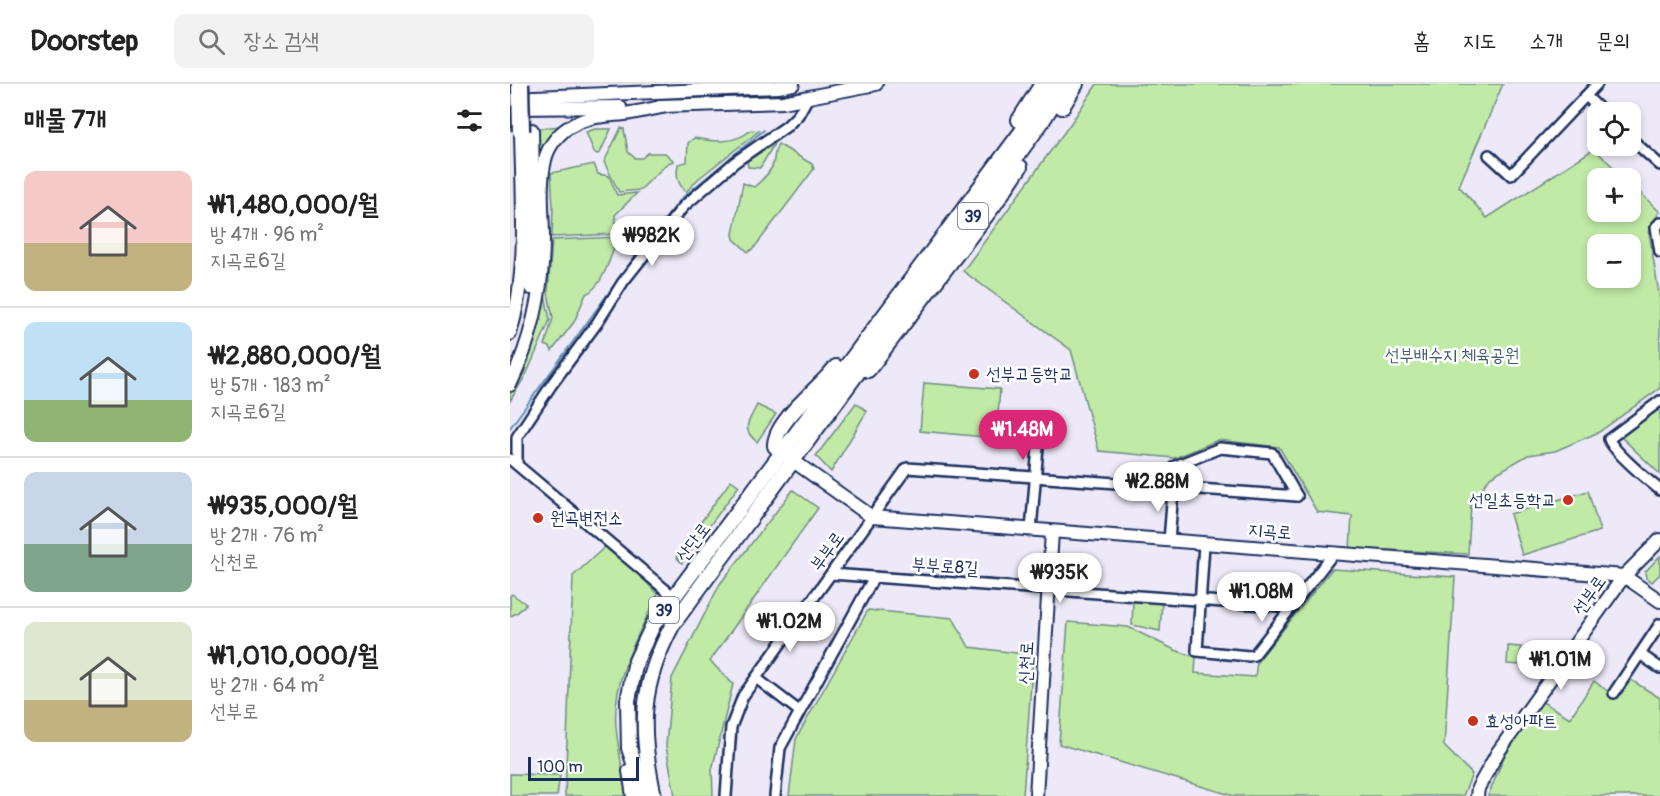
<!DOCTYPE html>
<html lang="ko">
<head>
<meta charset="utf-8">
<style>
  body { margin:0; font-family:Pangolin,"Poor Story",sans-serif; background:#f2f2f2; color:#222; height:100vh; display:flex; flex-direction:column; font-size:22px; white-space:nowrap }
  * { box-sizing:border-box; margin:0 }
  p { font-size:20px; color:#767676 }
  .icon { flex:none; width:33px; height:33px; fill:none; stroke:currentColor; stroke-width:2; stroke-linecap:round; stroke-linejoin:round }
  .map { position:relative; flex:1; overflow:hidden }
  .panel { display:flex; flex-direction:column; background:#fff; width:510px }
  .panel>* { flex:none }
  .controls { position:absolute; left:1077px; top:18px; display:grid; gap:12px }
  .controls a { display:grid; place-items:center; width:54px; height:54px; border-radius:12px; background:#fff; box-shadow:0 3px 9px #0003; font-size:30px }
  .scale { position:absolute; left:18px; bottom:15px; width:111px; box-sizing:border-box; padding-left:6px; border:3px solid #1b2f5e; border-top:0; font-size:16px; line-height:21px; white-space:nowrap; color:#1b2f5e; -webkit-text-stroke:4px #fff; paint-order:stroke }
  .price { position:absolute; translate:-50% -51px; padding:0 14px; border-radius:21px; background:#fff; color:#222; font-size:20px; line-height:39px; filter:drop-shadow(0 2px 3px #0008) }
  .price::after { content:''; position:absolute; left:50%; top:36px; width:18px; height:14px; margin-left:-9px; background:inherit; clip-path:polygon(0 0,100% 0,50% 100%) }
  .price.on { background:#db2777; color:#fff }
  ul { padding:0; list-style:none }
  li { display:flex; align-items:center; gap:18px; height:150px; padding:0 24px }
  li+li { border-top:2px solid #e0e0e0 }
  li span { display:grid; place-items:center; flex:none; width:168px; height:120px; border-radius:12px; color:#555 }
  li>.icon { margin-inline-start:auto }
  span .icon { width:72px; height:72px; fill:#fffc; stroke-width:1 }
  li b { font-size:26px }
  h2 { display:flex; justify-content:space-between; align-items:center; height:72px; padding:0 24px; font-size:26px }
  header { display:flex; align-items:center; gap:36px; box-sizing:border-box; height:84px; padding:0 30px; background:#fff; border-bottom:2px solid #e0e0e0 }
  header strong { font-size:28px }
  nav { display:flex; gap:33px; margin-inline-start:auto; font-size:21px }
  .search { width:420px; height:54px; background:#f2f2f2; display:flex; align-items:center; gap:15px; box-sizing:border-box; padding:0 21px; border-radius:12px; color:#767676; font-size:22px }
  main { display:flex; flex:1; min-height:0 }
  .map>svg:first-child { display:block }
</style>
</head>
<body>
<header>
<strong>Doorstep</strong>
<div class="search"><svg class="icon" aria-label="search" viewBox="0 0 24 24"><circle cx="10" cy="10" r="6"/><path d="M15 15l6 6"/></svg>장소 검색</div>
<nav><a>홈</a><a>지도</a><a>소개</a><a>문의</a></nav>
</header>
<main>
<section class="panel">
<h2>매물 7개<svg class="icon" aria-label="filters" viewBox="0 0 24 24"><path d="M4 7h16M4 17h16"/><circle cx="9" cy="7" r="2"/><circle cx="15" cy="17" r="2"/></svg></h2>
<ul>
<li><span style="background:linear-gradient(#f6c9c9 60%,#c2b280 0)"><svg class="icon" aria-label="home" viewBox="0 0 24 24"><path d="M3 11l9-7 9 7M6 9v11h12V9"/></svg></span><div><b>₩1,480,000/월</b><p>방 4개 · 96 m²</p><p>지곡로6길</p></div></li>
<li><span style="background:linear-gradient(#bfe0f5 65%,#8fb573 0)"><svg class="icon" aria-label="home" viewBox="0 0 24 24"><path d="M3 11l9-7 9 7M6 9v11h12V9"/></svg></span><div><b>₩2,880,000/월</b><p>방 5개 · 183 m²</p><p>지곡로6길</p></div></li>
<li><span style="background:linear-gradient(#c9d6e8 60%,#7fa58c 0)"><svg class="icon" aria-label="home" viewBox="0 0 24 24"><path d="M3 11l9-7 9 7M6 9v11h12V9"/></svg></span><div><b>₩935,000/월</b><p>방 2개 · 76 m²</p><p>신천로</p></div></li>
<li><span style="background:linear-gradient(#dfe7d0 65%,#c2b280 0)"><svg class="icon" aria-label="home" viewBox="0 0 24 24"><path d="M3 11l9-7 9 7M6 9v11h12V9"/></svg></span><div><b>₩1,010,000/월</b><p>방 2개 · 64 m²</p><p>선부로</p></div></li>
</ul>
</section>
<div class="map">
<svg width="1150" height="712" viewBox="0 0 1150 712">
  <rect width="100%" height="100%" fill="#ede9f8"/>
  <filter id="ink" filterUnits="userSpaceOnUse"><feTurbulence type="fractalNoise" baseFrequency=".0167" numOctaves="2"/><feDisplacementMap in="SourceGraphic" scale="12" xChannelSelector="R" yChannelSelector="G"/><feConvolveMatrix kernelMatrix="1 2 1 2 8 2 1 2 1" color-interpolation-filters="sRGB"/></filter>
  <g filter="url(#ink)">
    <g fill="#c1eaa6" stroke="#6e8c82" stroke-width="1.5" fill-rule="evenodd">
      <path d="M587,0H993L949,102L977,134L1084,65L1115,94H1088V128H1120L1121,100L1150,128L1141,140L1139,149L1150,216V304L1089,348L1045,367L1018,371L980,393L961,420L958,470L840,464L842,432L807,428L769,363L708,356L665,374L589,367L561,266L453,187L561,39ZM1088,160H1120V194H1088Z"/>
      <path d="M52,42L27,83L28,46L31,44Z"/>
      <path d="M111,44L114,45L118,68L125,74H132L138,69H155L164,77L158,79L130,106L109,108L94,78Z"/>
      <path d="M85,45H101L90,69L87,70L84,68L76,48Z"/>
      <path d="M241,46L249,47L188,95L176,108C167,99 166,92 168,80L177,78L178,59L184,54C205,58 225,60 241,46Z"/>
      <path d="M264,60L250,84L238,83L237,77Z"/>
      <path d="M268,60L302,80L304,85L244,164L238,168L224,155L223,150L233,99L244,103C250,98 261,88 263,80C265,72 264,67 268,60Z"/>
      <path d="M84,80L88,90L99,92L107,111L127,109L105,131L107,150L42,153L43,124L41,89Z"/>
      <path d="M108,153C101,170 94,202 76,210L64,238L42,267L40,263L35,261L43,234L38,209L42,156Z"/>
      <path d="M35,211L40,236L17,289L0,317V308L19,269Z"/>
      <path d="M414,299L490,305L486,354L410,347Z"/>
      <path d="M346,319L357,327L321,388L306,372Z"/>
      <path d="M247,321L266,330L247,358C230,344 239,338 247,321Z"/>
      <path d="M1150,323V390L1110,352Z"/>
      <path d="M221,396L229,402L172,479L166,473Z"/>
      <path d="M283,406L308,424L200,577L223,600L202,686L203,712H165L156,662L162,594L210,500Z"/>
      <path d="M1078,407L1090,447L1012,471L1000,430Z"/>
      <path d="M98,460L148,510C128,551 102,595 106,642C108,666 113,689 117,712H55L63,492Z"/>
      <path d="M1150,472V490L1142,498L1136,494L1135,488Z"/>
      <path d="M822,485L945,493L934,662L962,690L953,712H724L549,660L558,538L618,543L665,566L686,573L685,589L745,593L747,578Z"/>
      <path d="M2,510L16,520L7,529L0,532V512Z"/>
      <path d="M623,517L652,518L650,547L622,541Z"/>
      <path d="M358,526L443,534L459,563L523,571L513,712H279L286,655Z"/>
      <path d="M998,562L1011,563L1010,581L997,580Z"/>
      <path d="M1121,596L1150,614V712H978L994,673L1031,617L1060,634L1084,597L1107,614Z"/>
      <path d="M0,690L50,691L47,712H0Z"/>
    </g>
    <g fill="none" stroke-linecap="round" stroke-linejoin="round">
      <path stroke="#6091b5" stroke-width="2" d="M0,344L127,170L172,114L254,46"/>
      <defs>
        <g id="street">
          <path d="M1076,12L1093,28"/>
          <path d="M1120,54L1150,81"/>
          <path d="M979,71L1001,91L1087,0"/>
          <path d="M1150,139L1146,143L1150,168"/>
          <path d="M1150,317L1099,355C1102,366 1139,397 1150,406"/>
          <path d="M0,375L164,513"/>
          <path d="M7,380V353L42,300L87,239L113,198L155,145L174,122L225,78L277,42L288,31L297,15"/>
          <path d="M521,446L528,363"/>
          <path d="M659,457L665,382L710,364L762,369L787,412"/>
          <path d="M694,460L687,567L739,572L744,571L823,470"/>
          <path d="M321,490L782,523"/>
          <path d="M1130,570L1150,584"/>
          <path d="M246,594L289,627"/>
          <path d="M1104,609L1150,540"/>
          <path d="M216,712L221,643L233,612L397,384L787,412"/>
          <path d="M265,712L270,664L364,493"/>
        </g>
        <g id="secondary">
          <path d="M0,14L268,3L283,0"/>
          <path d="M151,22L273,18L366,0"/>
          <path d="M0,24L110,23"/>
          <path d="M21,204L24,146L22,46"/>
          <path d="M0,250C19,185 12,114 11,47"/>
          <path d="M0,301C22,255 33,205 33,154C33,129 29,101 35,76C38,62 50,47 63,41C80,31 102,32 121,29C133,27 145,24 157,22"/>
          <path d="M275,371L362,433L1114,492L1150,517"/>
          <path d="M526,712L542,448"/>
          <path d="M967,712L968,704L988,668L1114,492L1150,456"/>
        </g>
        <g id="primary">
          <path d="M552,23L566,0"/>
          <path d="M509,36L532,0"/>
          <path d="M358,286L484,121L510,83"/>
          <path d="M272,369L265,362C264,337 311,303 326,283"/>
          <path d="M120,687L124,712"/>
          <path d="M135,712L119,664L118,616L126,577L143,541L530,23L544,0"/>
          <path d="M144,712C129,645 130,601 163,540L531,39L555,0"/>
        </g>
      </defs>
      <use href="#street" stroke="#1b2f5e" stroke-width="14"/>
      <use href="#secondary" stroke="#1b2f5e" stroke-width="16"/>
      <use href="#primary" stroke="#1b2f5e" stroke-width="18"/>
      <use href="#street" stroke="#fff" stroke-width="9"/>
      <use href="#secondary" stroke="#fff" stroke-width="12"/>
      <use href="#primary" stroke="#fff" stroke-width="14"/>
      <defs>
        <path id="highway-bridge" d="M10,0L11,47"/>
      </defs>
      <use href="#highway-bridge" stroke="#1b2f5e" stroke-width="21" stroke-linecap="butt"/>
      <use href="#highway-bridge" stroke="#fff" stroke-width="16"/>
    </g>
  </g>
  <g fill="#c8321e" stroke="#fff" stroke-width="2">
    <circle cx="464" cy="290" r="6"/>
    <circle cx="1058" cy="416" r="6"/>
    <circle cx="28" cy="434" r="6"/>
    <circle cx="963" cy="637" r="6"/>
  </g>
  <g text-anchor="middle" stroke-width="5" stroke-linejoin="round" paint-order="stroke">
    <g fill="#fff" stroke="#5f6d8e" stroke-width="1.5">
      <rect x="448" y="119" width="30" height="26" rx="4.5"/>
      <rect x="139" y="513" width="30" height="26" rx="4.5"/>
    </g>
    <g font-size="16" font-weight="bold" fill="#1b2f5e">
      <text x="463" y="138">39</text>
      <text x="154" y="532">39</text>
    </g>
    <g font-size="18" fill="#445e70" stroke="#fff">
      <text x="942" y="277">선부배수지 체육공원</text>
    </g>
    <g font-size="18" fill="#1b2f5e" stroke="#fff" text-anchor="start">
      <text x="476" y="296">선부고등학교</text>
      <text x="1046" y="422" text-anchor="end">선일초등학교</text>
      <text x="40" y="440">원곡변전소</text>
      <text x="975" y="643">효성아파트</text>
    </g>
    <g font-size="18" fill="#1b2f5e" stroke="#fff">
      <text transform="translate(760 447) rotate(5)" y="6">지곡로</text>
      <text transform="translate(183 458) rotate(-53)" y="6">산단로</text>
      <text transform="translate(317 467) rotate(-54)" y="6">부부로</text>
      <text transform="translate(435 482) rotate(4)" y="6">부부로8길</text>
      <text transform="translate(1079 511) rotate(-55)" y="6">선부로</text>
      <text transform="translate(516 579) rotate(-87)" y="6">신천로</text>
    </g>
  </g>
</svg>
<div class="controls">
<a><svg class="icon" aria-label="locate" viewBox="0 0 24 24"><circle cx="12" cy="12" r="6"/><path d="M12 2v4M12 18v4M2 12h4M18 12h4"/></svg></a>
<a>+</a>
<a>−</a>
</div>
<div class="scale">100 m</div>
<b class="price" style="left:142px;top:183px">₩982K</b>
<b class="price on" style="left:513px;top:377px">₩1.48M</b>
<b class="price" style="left:648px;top:429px">₩2.88M</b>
<b class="price" style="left:550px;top:520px">₩935K</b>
<b class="price" style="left:752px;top:539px">₩1.08M</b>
<b class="price" style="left:280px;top:569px">₩1.02M</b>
<b class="price" style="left:1051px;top:607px">₩1.01M</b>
</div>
</main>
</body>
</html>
